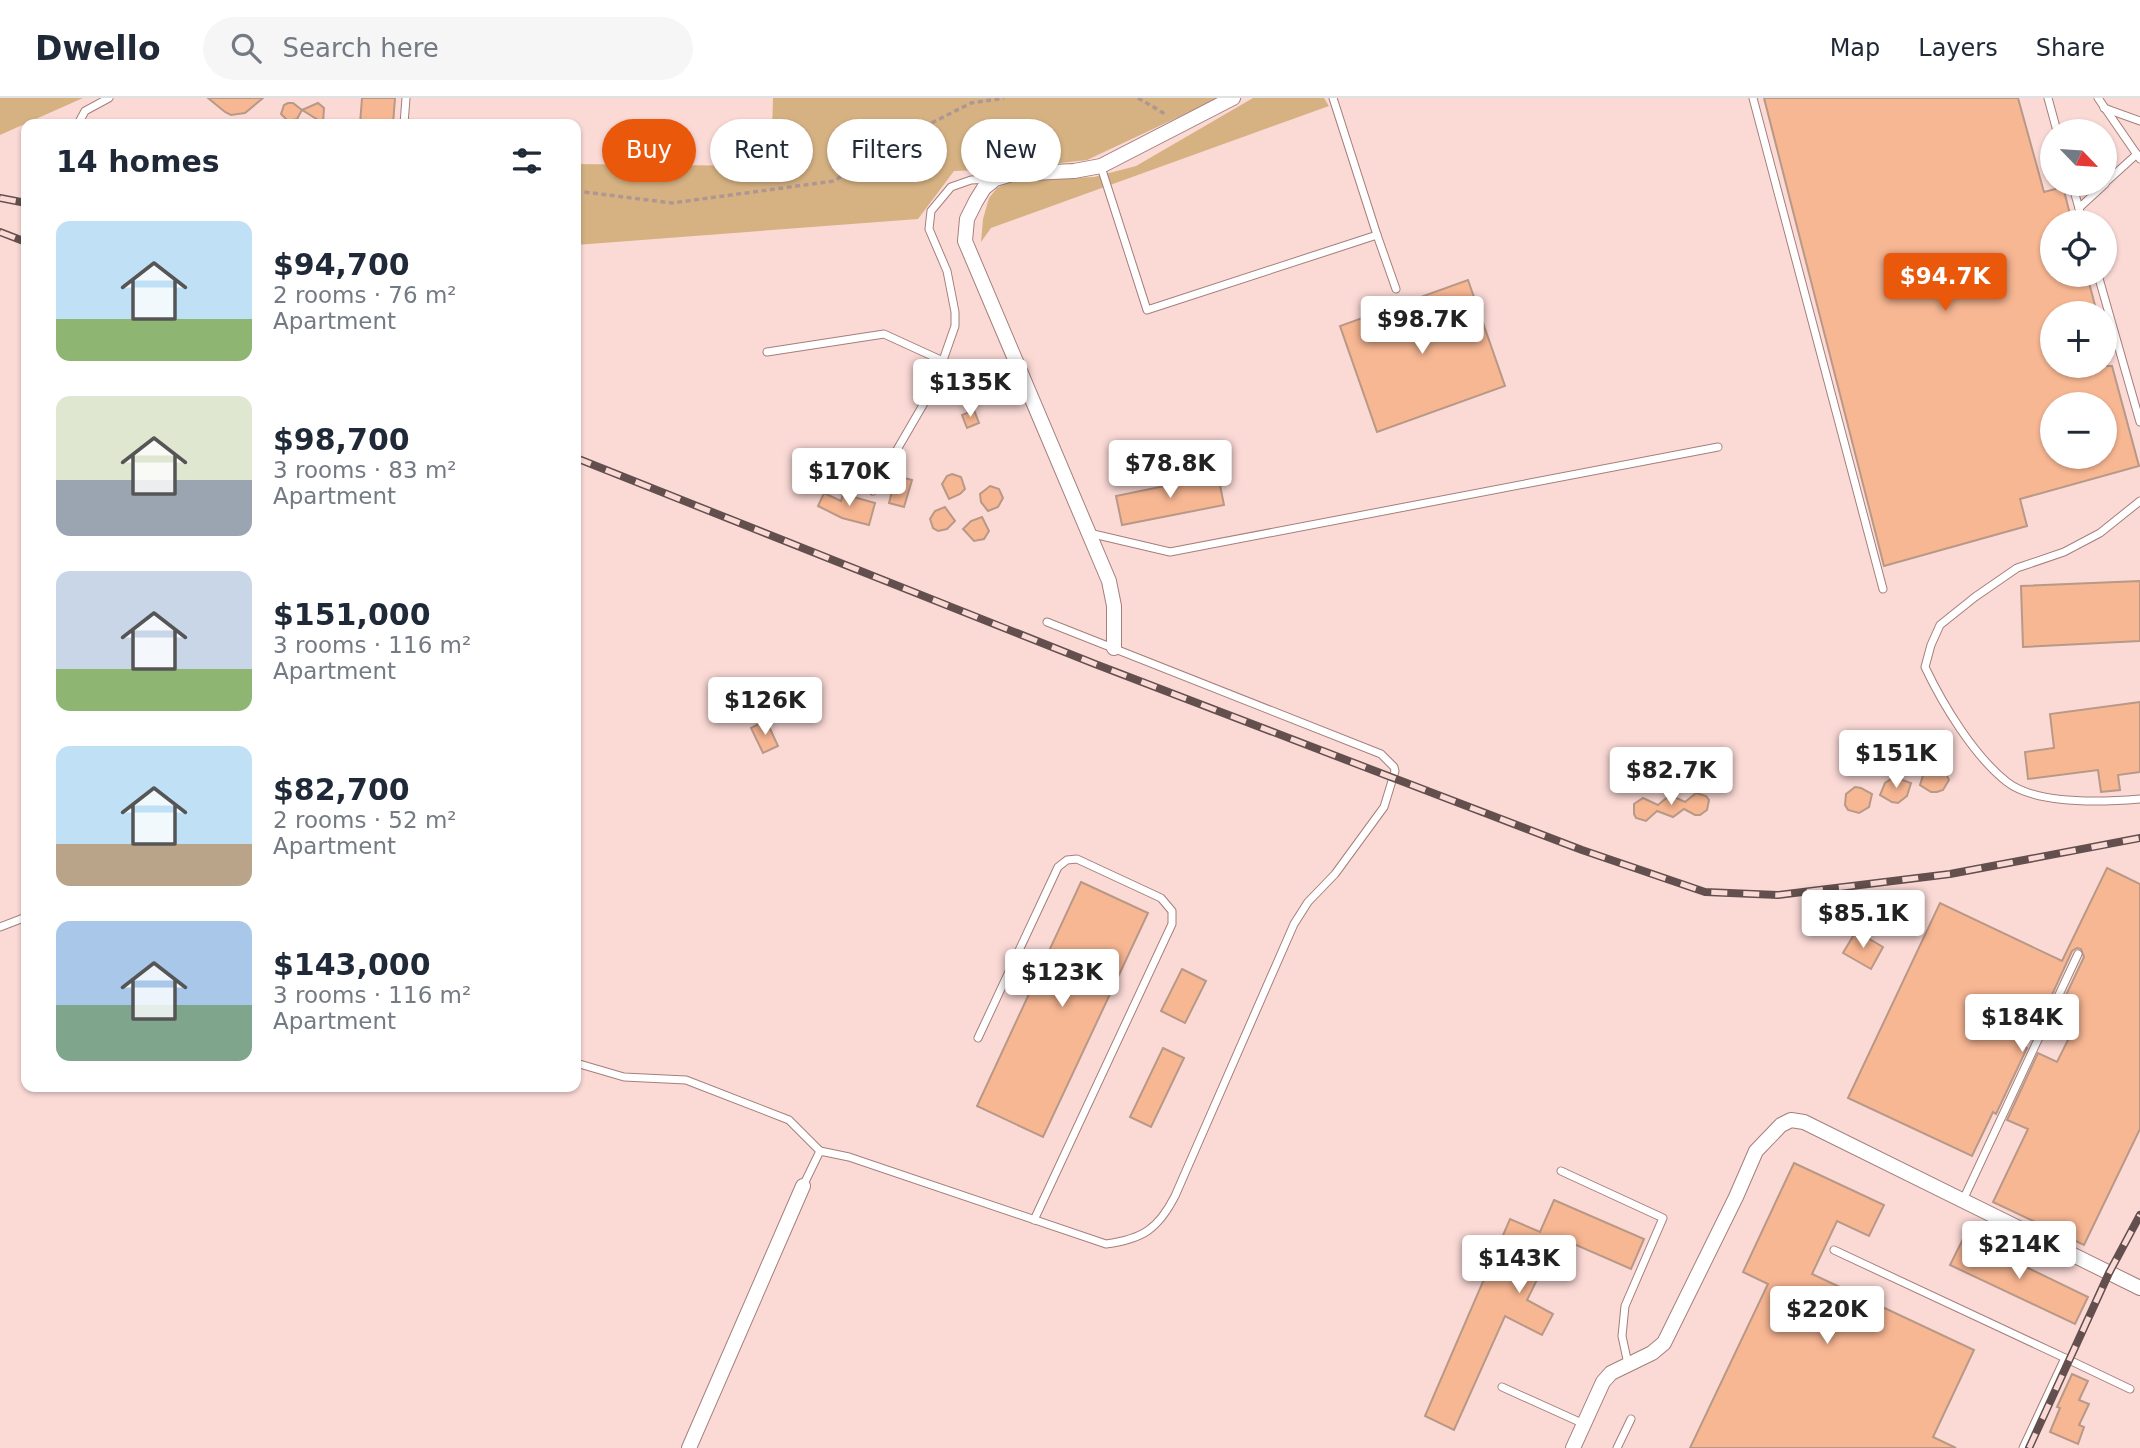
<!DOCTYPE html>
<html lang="en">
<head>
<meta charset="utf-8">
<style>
  body { margin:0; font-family:"DejaVu Sans",sans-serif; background:#f6f6f7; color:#1f2937; height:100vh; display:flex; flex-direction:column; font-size:26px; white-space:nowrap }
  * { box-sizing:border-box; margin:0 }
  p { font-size:23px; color:#747a83 }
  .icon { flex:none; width:38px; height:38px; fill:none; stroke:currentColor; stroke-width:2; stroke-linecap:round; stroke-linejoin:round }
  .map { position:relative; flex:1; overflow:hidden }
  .side { position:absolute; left:21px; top:21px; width:560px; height:973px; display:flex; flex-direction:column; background:#fff; border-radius:14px; box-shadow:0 2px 5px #0004 }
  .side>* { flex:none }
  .hud { position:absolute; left:602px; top:21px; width:665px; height:63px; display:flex; gap:14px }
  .needle { width:46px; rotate:115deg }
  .fabs { position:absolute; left:2040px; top:21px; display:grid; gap:14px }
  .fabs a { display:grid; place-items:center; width:77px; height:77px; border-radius:50%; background:#fff; box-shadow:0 2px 5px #0004; font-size:35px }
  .price { position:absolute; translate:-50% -60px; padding:0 16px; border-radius:7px; background:#fff; color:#222; font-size:23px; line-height:46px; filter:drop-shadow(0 2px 4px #0008) }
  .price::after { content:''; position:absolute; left:50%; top:42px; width:21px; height:16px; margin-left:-10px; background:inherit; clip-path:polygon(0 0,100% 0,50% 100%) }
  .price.selected { background:#ea580c; color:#fff }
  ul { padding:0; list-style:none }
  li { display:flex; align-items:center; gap:21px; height:175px; padding:0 35px }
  li span { display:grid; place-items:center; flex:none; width:196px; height:140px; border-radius:14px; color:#555 }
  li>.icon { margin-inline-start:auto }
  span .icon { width:84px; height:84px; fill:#fffc; stroke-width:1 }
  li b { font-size:30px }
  h2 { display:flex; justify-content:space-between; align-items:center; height:84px; padding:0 35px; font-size:30px }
  .chip { padding:0 24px; border-radius:32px; background:#fff; box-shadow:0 2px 5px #0004; font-size:24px; line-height:63px }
  .chip.selected { background:#ea580c; color:#fff }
  header { display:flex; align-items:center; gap:42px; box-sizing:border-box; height:98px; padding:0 35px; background:#fff; border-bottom:2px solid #e0e1e3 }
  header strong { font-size:33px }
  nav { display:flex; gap:38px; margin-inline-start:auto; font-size:24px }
  .search { width:490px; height:63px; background:#f6f6f7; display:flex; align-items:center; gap:18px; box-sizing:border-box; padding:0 24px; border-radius:38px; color:#747a83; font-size:26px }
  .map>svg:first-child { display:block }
</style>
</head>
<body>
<header>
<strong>Dwello</strong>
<div class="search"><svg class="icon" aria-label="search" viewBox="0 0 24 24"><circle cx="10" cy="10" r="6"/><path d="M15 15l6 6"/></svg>Search here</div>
<nav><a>Map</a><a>Layers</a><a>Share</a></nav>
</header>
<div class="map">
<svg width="2140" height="1350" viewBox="0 0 2140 1350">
  <rect width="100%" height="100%" fill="#fbdad6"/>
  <g fill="#d6b283">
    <path d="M0,0H83L0,37Z"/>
    <path d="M773,0H1219L1087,62L1008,71L954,73L918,121L576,147V66L771,68Z"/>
    <path d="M1253,0H1324L1329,8L991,130L981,144L983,121L989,100L997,90L1013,82L1094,79L1136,68Z"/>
  </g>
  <g fill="#f8b793" stroke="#b89887" stroke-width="2" fill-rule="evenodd">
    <path d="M208,0H263L245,15L231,17L225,14Z"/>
    <path d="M362,0H395L393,26H360Z"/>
    <path d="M1764,0H2018L2044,94L2063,89L2072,124H2053V177H2087L2097,215H2053V268H2112L2139,368L2020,401L2027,428L1884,468ZM2053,306H2105V359H2053Z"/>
    <path d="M288,5H293L302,12L318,5L324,10L323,25L302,12L297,21L288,23L281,16L284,7Z"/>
    <path d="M1468,182L1505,288L1377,334L1340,228Z"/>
    <path d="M974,312L979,325L967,330L962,317Z"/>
    <path d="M952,376L961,379L965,391L960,396L949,401L942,386L947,378Z"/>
    <path d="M1218,377L1224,407L1122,427L1116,398Z"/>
    <path d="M896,378L912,382L904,409L889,405Z"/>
    <path d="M990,388L999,391L1003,400L998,409L988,413L981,404L980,396Z"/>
    <path d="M824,395L841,403L843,396L875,405L869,427L842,420L818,408Z"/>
    <path d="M945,409L955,423L947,431L938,433L933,430L930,421L935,413Z"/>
    <path d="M982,419L989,433L984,441L974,443L963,431L971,423Z"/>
    <path d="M2140,483V543L2023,549L2021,488Z"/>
    <path d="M2140,604V674L2118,677L2120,692L2101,694L2098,672L2028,681L2025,654L2054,650L2050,616Z"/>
    <path d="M766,622L778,648L763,655L751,630Z"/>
    <path d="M1933,668L1944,671L1949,682L1943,692L1937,694H1931L1920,687L1924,674Z"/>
    <path d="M1894,679L1911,685L1907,698L1898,705L1892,704L1880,697L1885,685Z"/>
    <path d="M1855,689L1861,690L1872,696L1869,709L1859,715L1848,712L1845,707L1846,696Z"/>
    <path d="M1696,695L1706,698L1709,702L1707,712L1700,717H1695L1684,711L1673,719L1657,713L1646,723L1636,720L1634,716V706L1643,700L1658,707L1670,697L1685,704Z"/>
    <path d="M2107,770L2140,786V1031L2084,1147L1993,1104L2028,1031L2007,1022L2038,955L2057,964L2070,938L2051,929L2084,859L2081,851L2077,850L2072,853L2040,923L2036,922L2024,948L2027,950L1996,1016L1993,1014L1972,1058L1848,1000L1940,805L2062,863Z"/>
    <path d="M1081,784L1148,815L1043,1039L977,1008Z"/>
    <path d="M1856,833L1883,849L1871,871L1843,855Z"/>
    <path d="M1182,871L1206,883L1185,925L1161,913Z"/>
    <path d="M1163,950L1184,960L1151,1029L1130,1019Z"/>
    <path d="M1794,1065L1884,1107L1869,1138L1837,1123L1812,1176L1974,1252L1933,1339L1956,1350H1690L1768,1186L1743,1174Z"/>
    <path d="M1554,1102L1644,1141L1631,1171L1558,1139L1527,1202L1553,1216L1542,1237L1505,1218L1454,1332L1425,1318L1510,1121L1540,1134Z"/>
    <path d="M1964,1139L2088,1199L2075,1226L1950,1167Z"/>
    <path d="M2072,1276L2088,1283L2079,1302L2089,1306L2079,1327L2084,1329L2078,1346L2050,1334L2060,1310L2057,1309Z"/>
  </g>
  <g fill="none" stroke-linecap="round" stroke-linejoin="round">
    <defs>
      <g id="service">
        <path d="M1753,0L1883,491"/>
        <path d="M2048,0L2057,33"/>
        <path d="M2098,0L2140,61"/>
        <path d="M2104,10L2140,23"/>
        <path d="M78,26L85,13L109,0"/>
        <path d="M404,26L406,0"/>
        <path d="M1101,69L1147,212L1377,137L1333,0"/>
        <path d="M2105,85L2137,56"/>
        <path d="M2072,86L2083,124"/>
        <path d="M2079,110L2105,86"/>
        <path d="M1377,137L1396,191"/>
        <path d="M2098,177L2140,324"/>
        <path d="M767,254L884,236L943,263"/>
        <path d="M873,393L934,288L955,228V214L947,173L929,131L931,113L951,89L971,82L991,81"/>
        <path d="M2140,403L2100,435L2064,454L2017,470L1975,499L1940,527L1931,547L1925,569C1943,607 1974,658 2007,684C2037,707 2104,704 2140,701"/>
        <path d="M1089,435L1170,454L1718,349"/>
        <path d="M0,829L26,819"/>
        <path d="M978,940L1058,769L1067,762L1077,761L1161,800L1172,813V826L1034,1122"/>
        <path d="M576,965L624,979L686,982L789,1022L820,1053"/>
        <path d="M1561,1073L1663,1120L1625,1208L1622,1238L1628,1266"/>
        <path d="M803,1088L820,1053L849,1059L1106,1146C1143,1141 1158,1131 1175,1098L1294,826L1308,804L1335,776L1384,709L1395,673L1394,669L1381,656L1047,524"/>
        <path d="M1963,1102L2078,856"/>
        <path d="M1834,1152L2065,1260L2023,1350"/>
        <path d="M2065,1260L2130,1291"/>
        <path d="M1502,1289L1584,1326"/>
        <path d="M1617,1350L1631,1321"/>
      </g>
      <g id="minor">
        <path d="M1114,550V508L1109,483L965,143L967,121L976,103L984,90L995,81L1012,76L1074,73L1101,68L1233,0"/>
        <path d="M689,1350L803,1088"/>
        <path d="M1573,1350L1603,1284L1611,1275L1652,1255L1664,1245L1736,1099L1756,1053L1781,1027L1791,1022L1804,1024L2140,1190"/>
      </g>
    </defs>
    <use href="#service" stroke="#a47f7b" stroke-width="9"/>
    <use href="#minor" stroke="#a47f7b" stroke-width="16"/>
    <g stroke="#b09693" stroke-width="3.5" stroke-dasharray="5 3.5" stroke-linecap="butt">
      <path d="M1138,0L1167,17"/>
      <path d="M576,93L672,105L834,83L890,46L971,5L1004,0"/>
    </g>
    <use href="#service" stroke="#fff" stroke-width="7"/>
    <use href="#minor" stroke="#fff" stroke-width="14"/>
    <defs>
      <g id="rail">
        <path d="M0,100L26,105"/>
        <path d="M0,134L26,144"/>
        <path d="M576,360L1095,566L1582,752L1705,794L1778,797L1950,776L2140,740"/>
        <path d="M2029,1350L2109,1175L2140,1117"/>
      </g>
    </defs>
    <use href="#rail" stroke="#63504e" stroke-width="8"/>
    <use href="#rail" stroke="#fbdad6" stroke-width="5" stroke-dasharray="16" stroke-linecap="butt"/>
  </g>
</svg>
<div class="fabs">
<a><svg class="needle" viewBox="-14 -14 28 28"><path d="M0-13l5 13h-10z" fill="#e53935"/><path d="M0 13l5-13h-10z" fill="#747a83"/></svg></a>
<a><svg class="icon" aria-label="locate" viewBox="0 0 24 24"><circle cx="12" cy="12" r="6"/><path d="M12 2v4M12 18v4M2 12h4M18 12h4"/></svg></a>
<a>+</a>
<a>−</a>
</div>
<b class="price selected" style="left:1945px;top:215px">$94.7K</b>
<b class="price" style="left:1422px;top:258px">$98.7K</b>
<b class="price" style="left:970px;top:321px">$135K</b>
<b class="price" style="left:1170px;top:402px">$78.8K</b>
<b class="price" style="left:849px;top:410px">$170K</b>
<b class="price" style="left:765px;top:639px">$126K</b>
<b class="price" style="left:1896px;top:692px">$151K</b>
<b class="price" style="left:1671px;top:709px">$82.7K</b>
<b class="price" style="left:1863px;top:852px">$85.1K</b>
<b class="price" style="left:1062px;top:911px">$123K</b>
<b class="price" style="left:2022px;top:956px">$184K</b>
<b class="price" style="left:2019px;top:1183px">$214K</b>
<b class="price" style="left:1519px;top:1197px">$143K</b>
<b class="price" style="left:1827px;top:1248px">$220K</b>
<div class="hud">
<a class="chip selected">Buy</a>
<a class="chip">Rent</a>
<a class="chip">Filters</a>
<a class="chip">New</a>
</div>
<section class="side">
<h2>14 homes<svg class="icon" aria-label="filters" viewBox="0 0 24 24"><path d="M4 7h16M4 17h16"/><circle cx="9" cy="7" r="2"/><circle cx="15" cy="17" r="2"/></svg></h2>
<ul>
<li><span style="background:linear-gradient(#bfe0f5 70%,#8fb573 0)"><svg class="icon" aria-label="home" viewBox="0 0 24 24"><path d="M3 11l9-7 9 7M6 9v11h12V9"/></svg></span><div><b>$94,700</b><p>2 rooms · 76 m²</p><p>Apartment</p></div></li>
<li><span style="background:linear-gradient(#dfe7d0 60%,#9aa5b1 0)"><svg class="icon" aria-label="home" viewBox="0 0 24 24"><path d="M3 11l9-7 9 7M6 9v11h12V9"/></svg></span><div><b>$98,700</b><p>3 rooms · 83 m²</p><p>Apartment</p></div></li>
<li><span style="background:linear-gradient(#c9d6e8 70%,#8fb573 0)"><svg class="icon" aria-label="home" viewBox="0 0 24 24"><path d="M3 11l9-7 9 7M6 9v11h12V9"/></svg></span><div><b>$151,000</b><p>3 rooms · 116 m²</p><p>Apartment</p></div></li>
<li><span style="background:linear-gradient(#bfe0f5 70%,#b9a48a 0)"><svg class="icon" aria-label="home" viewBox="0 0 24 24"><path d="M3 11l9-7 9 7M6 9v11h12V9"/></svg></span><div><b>$82,700</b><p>2 rooms · 52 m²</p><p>Apartment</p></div></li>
<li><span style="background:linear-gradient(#a9c7e8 60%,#7fa58c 0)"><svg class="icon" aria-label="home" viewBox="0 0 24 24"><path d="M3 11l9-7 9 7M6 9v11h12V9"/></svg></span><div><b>$143,000</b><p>3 rooms · 116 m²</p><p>Apartment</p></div></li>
</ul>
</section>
</div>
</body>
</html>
